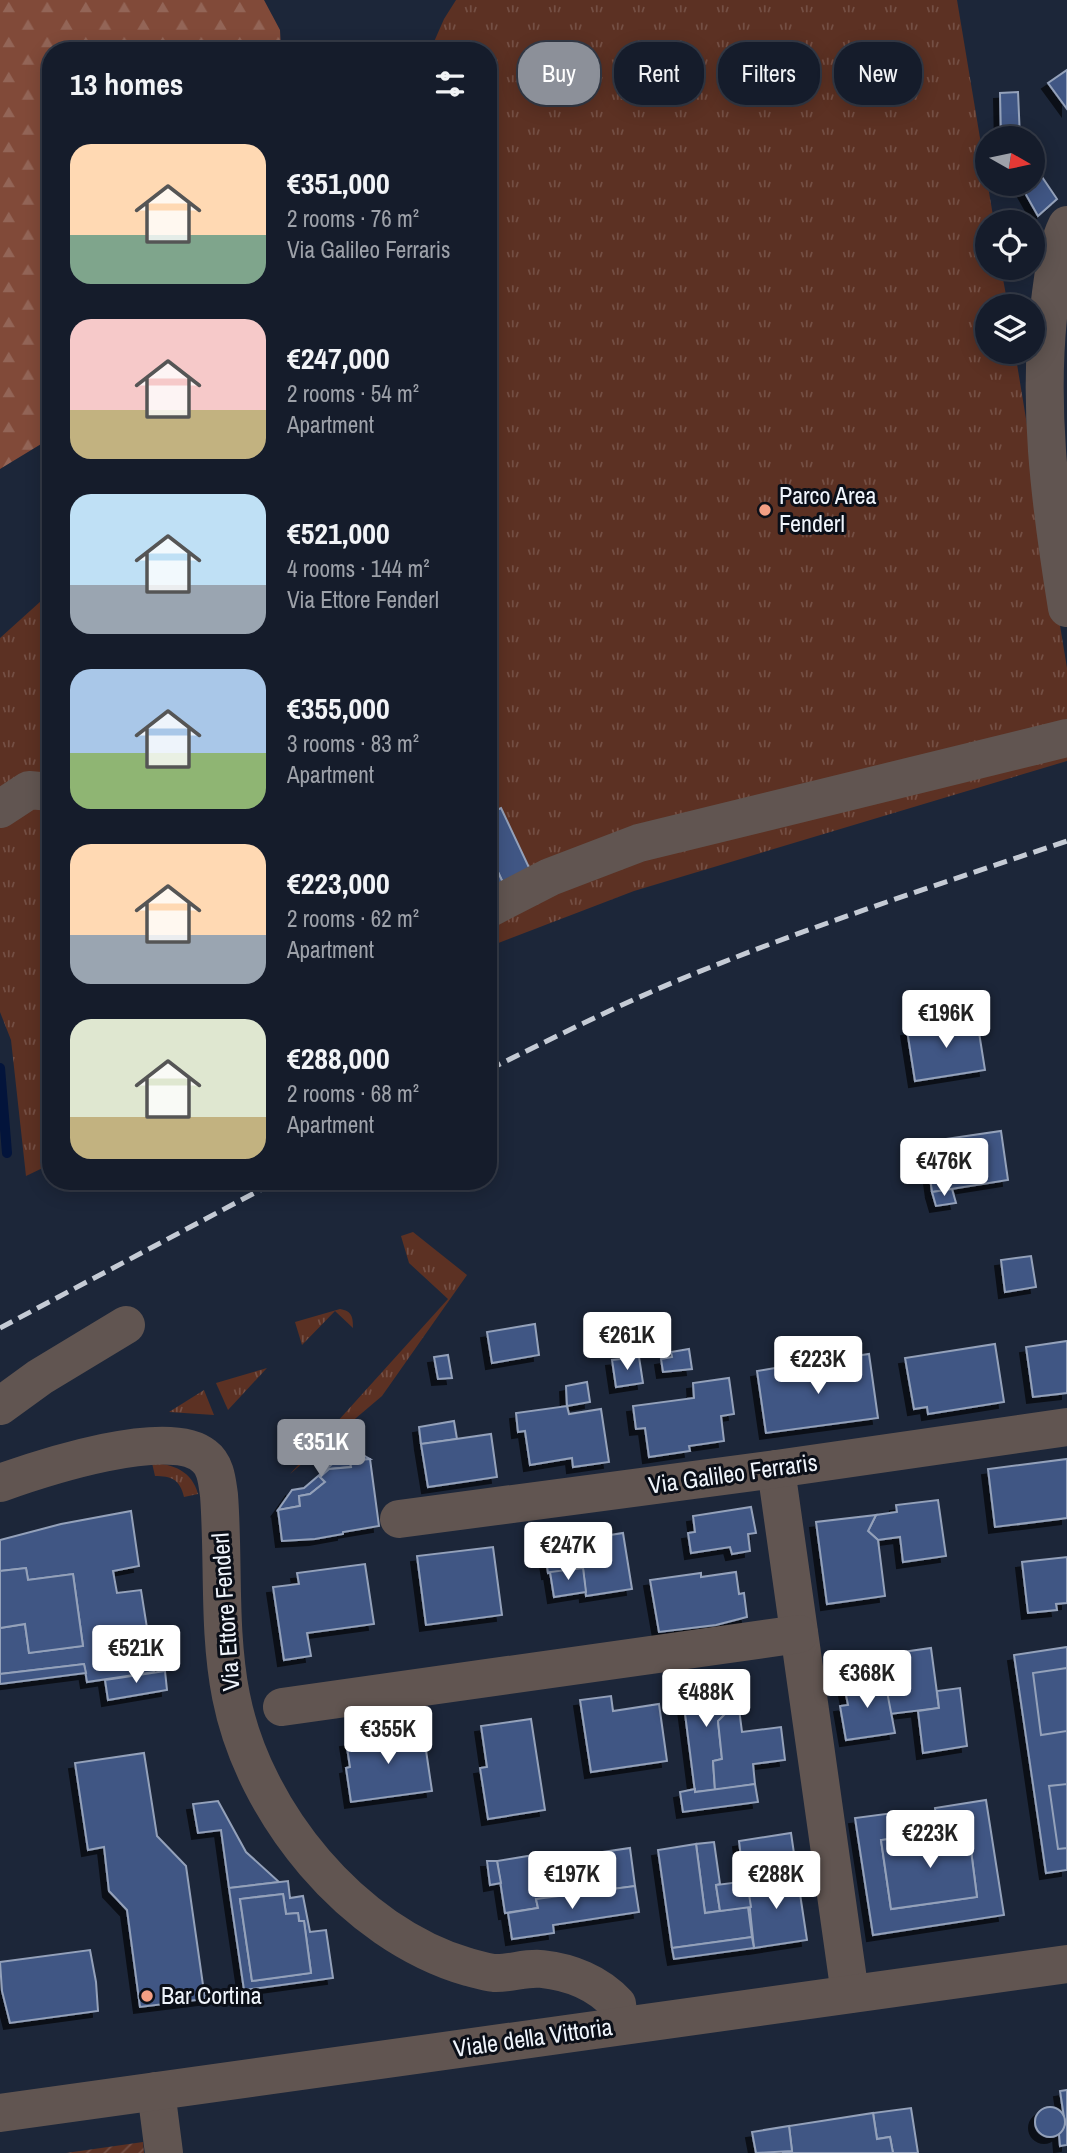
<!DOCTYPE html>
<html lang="en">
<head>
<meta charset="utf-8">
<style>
  body { margin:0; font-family:"Archivo Narrow",sans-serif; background:#222937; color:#f1f3f6; height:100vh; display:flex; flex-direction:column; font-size:26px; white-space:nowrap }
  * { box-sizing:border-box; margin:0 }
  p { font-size:23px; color:#9da1a9 }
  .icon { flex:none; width:38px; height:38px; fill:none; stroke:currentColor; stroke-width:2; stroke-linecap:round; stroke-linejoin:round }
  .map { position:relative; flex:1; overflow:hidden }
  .details { position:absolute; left:42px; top:42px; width:455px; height:1148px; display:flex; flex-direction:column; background:#151c2b; border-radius:28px; box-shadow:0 4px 18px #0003,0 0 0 2px #343a47 }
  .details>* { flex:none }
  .banner { position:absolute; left:518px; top:42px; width:443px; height:63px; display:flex; gap:14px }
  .needle { width:46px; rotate:99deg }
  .fabs { position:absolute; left:975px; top:126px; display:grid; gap:14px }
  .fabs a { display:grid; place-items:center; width:70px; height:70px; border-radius:50%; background:#151c2b; box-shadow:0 4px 18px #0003,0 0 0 2px #343a47; font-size:35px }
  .price { position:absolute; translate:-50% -60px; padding:0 16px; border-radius:7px; background:#fff; color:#222; font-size:23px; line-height:46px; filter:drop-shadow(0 2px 4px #0008) }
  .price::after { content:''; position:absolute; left:50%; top:42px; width:21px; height:16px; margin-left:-10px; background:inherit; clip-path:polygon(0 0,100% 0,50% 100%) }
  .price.active { background:#8c9099; color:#fff }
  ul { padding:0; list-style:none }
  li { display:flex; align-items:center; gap:21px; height:175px; padding:0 28px }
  li span { display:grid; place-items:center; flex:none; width:196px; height:140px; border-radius:21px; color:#555 }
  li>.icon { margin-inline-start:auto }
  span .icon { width:84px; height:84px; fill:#fffc; stroke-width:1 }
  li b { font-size:30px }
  h2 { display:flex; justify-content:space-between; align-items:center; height:84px; padding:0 28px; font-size:30px }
  .tag { padding:0 24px; border-radius:28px; background:#151c2b; box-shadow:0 4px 18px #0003,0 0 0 2px #343a47; font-size:24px; line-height:63px }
  .tag.active { background:#8c9099; color:#fff }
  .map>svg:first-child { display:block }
</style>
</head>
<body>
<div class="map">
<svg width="1067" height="2153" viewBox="0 0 1067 2153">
  <defs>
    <pattern id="grass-tufts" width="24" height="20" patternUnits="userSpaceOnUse" patternTransform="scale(1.75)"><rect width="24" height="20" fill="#5c3123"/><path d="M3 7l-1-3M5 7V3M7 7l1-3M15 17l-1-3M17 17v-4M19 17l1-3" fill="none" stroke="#744f44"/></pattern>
    <pattern id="forest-firs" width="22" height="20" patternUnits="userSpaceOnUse" patternTransform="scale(1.75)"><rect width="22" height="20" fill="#814a39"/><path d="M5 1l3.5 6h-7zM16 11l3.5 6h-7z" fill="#936557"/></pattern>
    <pattern id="garden-furrows" width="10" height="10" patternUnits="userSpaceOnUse" patternTransform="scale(1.75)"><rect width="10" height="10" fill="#5c3123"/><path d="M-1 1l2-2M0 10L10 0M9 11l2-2" fill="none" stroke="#744f44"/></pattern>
    <filter id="shadow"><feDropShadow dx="-6" dy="6" stdDeviation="0" flood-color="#0009"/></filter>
  </defs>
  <rect width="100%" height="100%" fill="#1c2639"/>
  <g fill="url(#grass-tufts)">
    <path d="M456,0H957L994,222H987V268H1001L1008,306H987V352H1015L1067,668V761L634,891L488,947V51H430L444,19Z"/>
    <path d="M51,592V1164L26,1176L11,1040L0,1012V638Z"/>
    <path d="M413,1232L467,1275L382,1396L290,1474L448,1299L409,1263L401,1236Z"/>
    <path d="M340,1309C352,1311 353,1317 353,1328L335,1311L302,1345L295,1322Z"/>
    <path d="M267,1368L228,1410L216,1383Z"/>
    <path d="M204,1390L214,1415L169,1412Z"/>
    <path d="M152,1463C173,1464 192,1471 198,1494L184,1497C180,1479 171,1476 155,1476Z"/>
  </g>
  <path fill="url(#forest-firs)" d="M0,0H264L280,30L281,51H51V438L0,469Z"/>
  <path fill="url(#garden-furrows)" d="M143,2142L144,2153H66Z"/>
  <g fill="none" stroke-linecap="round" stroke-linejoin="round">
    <path stroke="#03143b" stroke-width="10" d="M0,1068L7,1153"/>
  </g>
  <g fill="#3f5784" stroke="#94a1ba" stroke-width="2" fill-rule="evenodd" filter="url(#shadow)">
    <path d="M1067,70V109L1048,83Z"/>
    <path d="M1018,92L1020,138H1001L1000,93Z"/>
    <path d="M1032,162L1057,199L1038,216L1020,184H1032Z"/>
    <path d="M501,808L533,876L506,889L488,851V814Z"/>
    <path d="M488,851L506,889L488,897Z"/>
    <path d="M977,1020L985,1070L915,1081L907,1030Z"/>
    <path d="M1001,1131L1008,1180L932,1192L925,1142Z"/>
    <path d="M952,1189L956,1203L936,1206L932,1192Z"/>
    <path d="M1031,1256L1036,1287L1005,1292L1001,1260Z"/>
    <path d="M535,1324L539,1355L492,1363L487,1332Z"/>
    <path d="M1067,1341V1393L1033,1397L1026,1347Z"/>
    <path d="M995,1344L1004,1402L928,1414L927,1407L914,1409L905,1358Z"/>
    <path d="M689,1349L692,1369L663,1372L661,1359L672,1357L671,1352Z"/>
    <path d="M869,1354L878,1418L766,1433L757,1371L787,1366L789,1377L830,1372L828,1360Z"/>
    <path d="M448,1355L452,1378L438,1379L434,1357Z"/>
    <path d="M639,1357L643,1383L616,1387L612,1360Z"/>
    <path d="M729,1378L734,1414L721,1416L724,1441L689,1446L690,1451L649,1457L645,1428L636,1429L633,1406L694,1398L693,1383Z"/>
    <path d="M587,1382L590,1402L567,1406L566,1386Z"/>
    <path d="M567,1406L569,1414L601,1409L609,1462L573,1467L572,1458L530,1465L525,1431L518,1432L516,1413Z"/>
    <path d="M454,1421L457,1439L421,1444L419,1427Z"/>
    <path d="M491,1434L497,1477L428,1487L421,1444Z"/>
    <path d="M351,1448L370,1459L350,1461L351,1467L329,1469L320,1477L325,1482L310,1494L299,1496L300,1506L278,1510L292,1490L304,1488Z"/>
    <path d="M370,1459L379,1526L343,1532V1534L315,1539L282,1541L278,1510L300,1506L299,1496L310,1494L325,1482L320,1477L329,1469L351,1467L350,1461Z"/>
    <path d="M1067,1459V1518L995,1527L988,1469Z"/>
    <path d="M938,1500L946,1556L903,1562L900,1537L878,1540L868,1531L876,1515L897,1512L896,1505Z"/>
    <path d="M751,1507L756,1533L748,1534L750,1551L732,1554L730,1547L691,1553L688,1533L695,1532L693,1516Z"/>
    <path d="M131,1511L139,1566L113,1571L117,1593L141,1590L154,1672L87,1682L84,1664L0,1674V1628L25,1624L29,1653L83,1646L73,1574L28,1580L26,1568L0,1571V1540L61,1524Z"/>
    <path d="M876,1515L868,1531L878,1540L885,1596L827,1604L816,1522Z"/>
    <path d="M590,1533L591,1538L623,1533L632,1589L586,1596L583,1568L548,1573L543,1540Z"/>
    <path d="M493,1547L502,1615L426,1625L417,1556Z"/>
    <path d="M1067,1557V1603L1056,1604L1057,1610L1028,1613L1022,1562Z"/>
    <path d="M365,1564L374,1624L307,1633L311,1656L284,1660L273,1587L299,1584L297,1573Z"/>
    <path d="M26,1568L28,1580L73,1574L83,1646L29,1653L25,1624L0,1628V1571Z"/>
    <path d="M583,1568L586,1592L554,1597L550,1572Z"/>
    <path d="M736,1572L739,1594L744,1593L747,1617L716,1625L659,1632L650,1580L701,1573V1577Z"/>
    <path d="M1067,1647V1870L1046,1873L1014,1655Z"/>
    <path d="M931,1648L939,1708L890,1714L884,1676L889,1671L888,1654Z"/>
    <path d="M84,1664L86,1673L0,1684V1674Z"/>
    <path d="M1067,1668V1731L1041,1735L1033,1673Z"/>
    <path d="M165,1671L167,1690L108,1700L105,1680Z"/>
    <path d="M875,1674L881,1679L884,1676L895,1733L846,1740L840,1706L848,1705L844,1685L869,1681Z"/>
    <path d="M736,1683L738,1701L718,1721L722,1759L713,1761L715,1790L695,1792L682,1690Z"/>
    <path d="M960,1688L967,1746L923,1753L918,1711L939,1708L937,1691Z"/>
    <path d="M611,1696L613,1711L659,1704L667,1761L591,1772L580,1700Z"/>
    <path d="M738,1701L742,1732L781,1727L785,1760L753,1764L755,1784L715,1790L713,1761L722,1759L718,1721Z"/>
    <path d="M531,1719L545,1810L488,1819L480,1768L487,1767L481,1726Z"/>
    <path d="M423,1730L432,1791L351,1802L346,1768L350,1767L346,1741Z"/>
    <path d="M144,1753L157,1836L186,1866L205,1999L140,2007L127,1910L109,1891L104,1847L88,1850L75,1763Z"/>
    <path d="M755,1784L758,1802L683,1812L680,1792L695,1789V1792Z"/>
    <path d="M1067,1784V1848L1058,1849L1049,1786Z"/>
    <path d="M986,1800L1004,1915L873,1935L855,1818L908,1811L912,1836L881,1840L891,1909L977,1897L968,1827L938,1832L935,1808Z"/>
    <path d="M218,1801L246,1852L279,1882L229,1888L221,1830L198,1833L193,1804Z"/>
    <path d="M968,1827L977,1897L891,1909L881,1840L912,1836L913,1847L940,1843L938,1832Z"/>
    <path d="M791,1833L797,1874L744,1881L739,1841Z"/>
    <path d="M714,1842L720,1884L716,1885L720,1911L705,1913L696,1844Z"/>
    <path d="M696,1844L705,1913L748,1907L752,1937L672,1948L658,1850Z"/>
    <path d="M630,1848L635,1886L536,1899L538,1908L505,1913L497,1861L534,1855L535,1862Z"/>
    <path d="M487,1861H497L501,1883L490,1885Z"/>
    <path d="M797,1874L807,1940L754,1948L747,1881Z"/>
    <path d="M288,1881L290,1898L303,1896L310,1932L326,1930L333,1978L244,1990L229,1888ZM283,1894L286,1914L298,1913L299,1921H304L311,1973L252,1981L240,1899Z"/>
    <path d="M747,1881L751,1907L720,1911L716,1885Z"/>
    <path d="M635,1886L639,1912L553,1925L554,1933L512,1939L508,1913L538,1908L536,1899Z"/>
    <path d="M283,1894L286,1914L298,1913L299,1921H304L311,1973L252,1981L240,1899Z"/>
    <path d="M752,1937L754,1948L674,1959L672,1948Z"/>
    <path d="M90,1950L96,1982L98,2011L10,2023L2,1991L0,1962Z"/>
    <path d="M1067,2090V2145L1060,2146L1059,2134L1065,2124L1060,2091Z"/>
    <circle cx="1050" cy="2122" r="15"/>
    <path d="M911,2108L918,2153H893L890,2137L877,2139L873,2113Z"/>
    <path d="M873,2113L877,2139L890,2137L893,2153H782L792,2151L789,2126Z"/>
    <path d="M789,2126L792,2151L756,2153L752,2132Z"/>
  </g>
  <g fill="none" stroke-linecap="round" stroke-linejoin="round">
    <g stroke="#615551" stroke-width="38">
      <path d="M1067,225C1057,245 1054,271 1051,293C1036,398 1050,503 1067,608"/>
      <path d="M0,809L29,790L51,792"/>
      <path d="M488,909L550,877L639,843L1067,738"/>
      <path d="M0,1406L40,1377L126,1325"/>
      <path d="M776,1469L850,1994"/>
      <path d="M0,1483C42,1468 169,1426 204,1456C216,1465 217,1481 219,1495C224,1562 218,1630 231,1696C254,1813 352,1933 468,1967C476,1969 486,1972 494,1973C510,1974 526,1967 542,1969C570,1972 598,1983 617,2004L620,2026"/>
      <path d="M399,1519L776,1469L1067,1427"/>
      <path d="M282,1707L799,1634"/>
      <path d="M156,2091L164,2153"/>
      <path d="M0,2113L1067,1964"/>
    </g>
    <g stroke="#c5cbd5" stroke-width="5" stroke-dasharray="14 7" stroke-linecap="butt">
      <path d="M488,1070C553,1038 618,1005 686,977C811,926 939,884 1067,841"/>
      <path d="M0,1328L277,1181"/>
    </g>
  </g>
  <g fill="#f39f84" stroke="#0b0f18" stroke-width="2.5">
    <circle cx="765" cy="510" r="7"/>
    <circle cx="147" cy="1996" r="7"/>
  </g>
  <g text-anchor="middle" stroke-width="6" stroke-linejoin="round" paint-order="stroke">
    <g font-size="24" fill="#f0f5fc" stroke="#0b0f18" text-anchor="start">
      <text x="779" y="504">Parco Area<tspan x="779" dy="28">Fenderl</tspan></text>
      <text x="161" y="2004">Bar Cortina</text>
    </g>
    <g font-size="24" fill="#f0f5fc" stroke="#0b0f18">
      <text transform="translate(733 1474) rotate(-8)" y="8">Via Galileo Ferraris</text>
      <text transform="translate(226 1612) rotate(-94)" y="8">Via Ettore Fenderl</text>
      <text transform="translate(533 2038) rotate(-8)" y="8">Viale della Vittoria</text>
    </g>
  </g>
</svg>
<div class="fabs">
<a><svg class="needle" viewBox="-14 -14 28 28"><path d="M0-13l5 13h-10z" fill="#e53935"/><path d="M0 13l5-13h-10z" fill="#9da1a9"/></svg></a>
<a><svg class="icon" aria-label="locate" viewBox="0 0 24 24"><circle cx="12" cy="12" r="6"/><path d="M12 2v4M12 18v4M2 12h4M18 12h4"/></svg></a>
<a><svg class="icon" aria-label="layers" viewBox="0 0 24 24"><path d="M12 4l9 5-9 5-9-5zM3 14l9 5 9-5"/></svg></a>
</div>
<b class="price" style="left:946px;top:1050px">€196K</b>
<b class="price" style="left:944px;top:1198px">€476K</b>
<b class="price" style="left:627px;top:1372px">€261K</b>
<b class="price" style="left:818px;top:1396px">€223K</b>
<b class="price active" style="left:321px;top:1479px">€351K</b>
<b class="price" style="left:568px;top:1582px">€247K</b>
<b class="price" style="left:136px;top:1685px">€521K</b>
<b class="price" style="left:867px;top:1710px">€368K</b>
<b class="price" style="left:706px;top:1729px">€488K</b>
<b class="price" style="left:388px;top:1766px">€355K</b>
<b class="price" style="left:930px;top:1870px">€223K</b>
<b class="price" style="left:572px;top:1911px">€197K</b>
<b class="price" style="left:776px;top:1911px">€288K</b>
<div class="banner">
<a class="tag active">Buy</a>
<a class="tag">Rent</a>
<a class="tag">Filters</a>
<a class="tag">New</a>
</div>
<section class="details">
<h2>13 homes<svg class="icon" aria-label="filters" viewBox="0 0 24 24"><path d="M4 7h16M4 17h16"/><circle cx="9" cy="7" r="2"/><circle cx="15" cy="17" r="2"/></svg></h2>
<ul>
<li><span style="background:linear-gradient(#ffd9b3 65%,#7fa58c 0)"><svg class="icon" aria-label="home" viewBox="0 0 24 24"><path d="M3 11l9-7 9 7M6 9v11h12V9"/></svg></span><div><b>€351,000</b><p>2 rooms · 76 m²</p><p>Via Galileo Ferraris</p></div></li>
<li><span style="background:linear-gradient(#f6c9c9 65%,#c2b280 0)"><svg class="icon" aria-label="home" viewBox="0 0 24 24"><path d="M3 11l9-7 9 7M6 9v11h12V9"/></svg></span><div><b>€247,000</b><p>2 rooms · 54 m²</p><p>Apartment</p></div></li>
<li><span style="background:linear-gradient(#bfe0f5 65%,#9aa5b1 0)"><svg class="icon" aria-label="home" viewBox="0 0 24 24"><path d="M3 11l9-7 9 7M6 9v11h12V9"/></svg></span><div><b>€521,000</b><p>4 rooms · 144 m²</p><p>Via Ettore Fenderl</p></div></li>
<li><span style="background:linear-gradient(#a9c7e8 60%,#8fb573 0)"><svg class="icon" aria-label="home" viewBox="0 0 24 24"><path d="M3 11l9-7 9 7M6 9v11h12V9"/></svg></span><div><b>€355,000</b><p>3 rooms · 83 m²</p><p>Apartment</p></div></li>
<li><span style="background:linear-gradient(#ffd9b3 65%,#9aa5b1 0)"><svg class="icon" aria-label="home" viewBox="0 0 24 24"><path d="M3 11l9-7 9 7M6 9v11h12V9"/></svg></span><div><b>€223,000</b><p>2 rooms · 62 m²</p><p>Apartment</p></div></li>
<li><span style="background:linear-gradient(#dfe7d0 70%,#c2b280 0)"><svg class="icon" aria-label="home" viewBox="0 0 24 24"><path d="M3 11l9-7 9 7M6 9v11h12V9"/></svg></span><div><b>€288,000</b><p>2 rooms · 68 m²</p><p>Apartment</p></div></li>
</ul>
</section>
</div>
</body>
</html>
